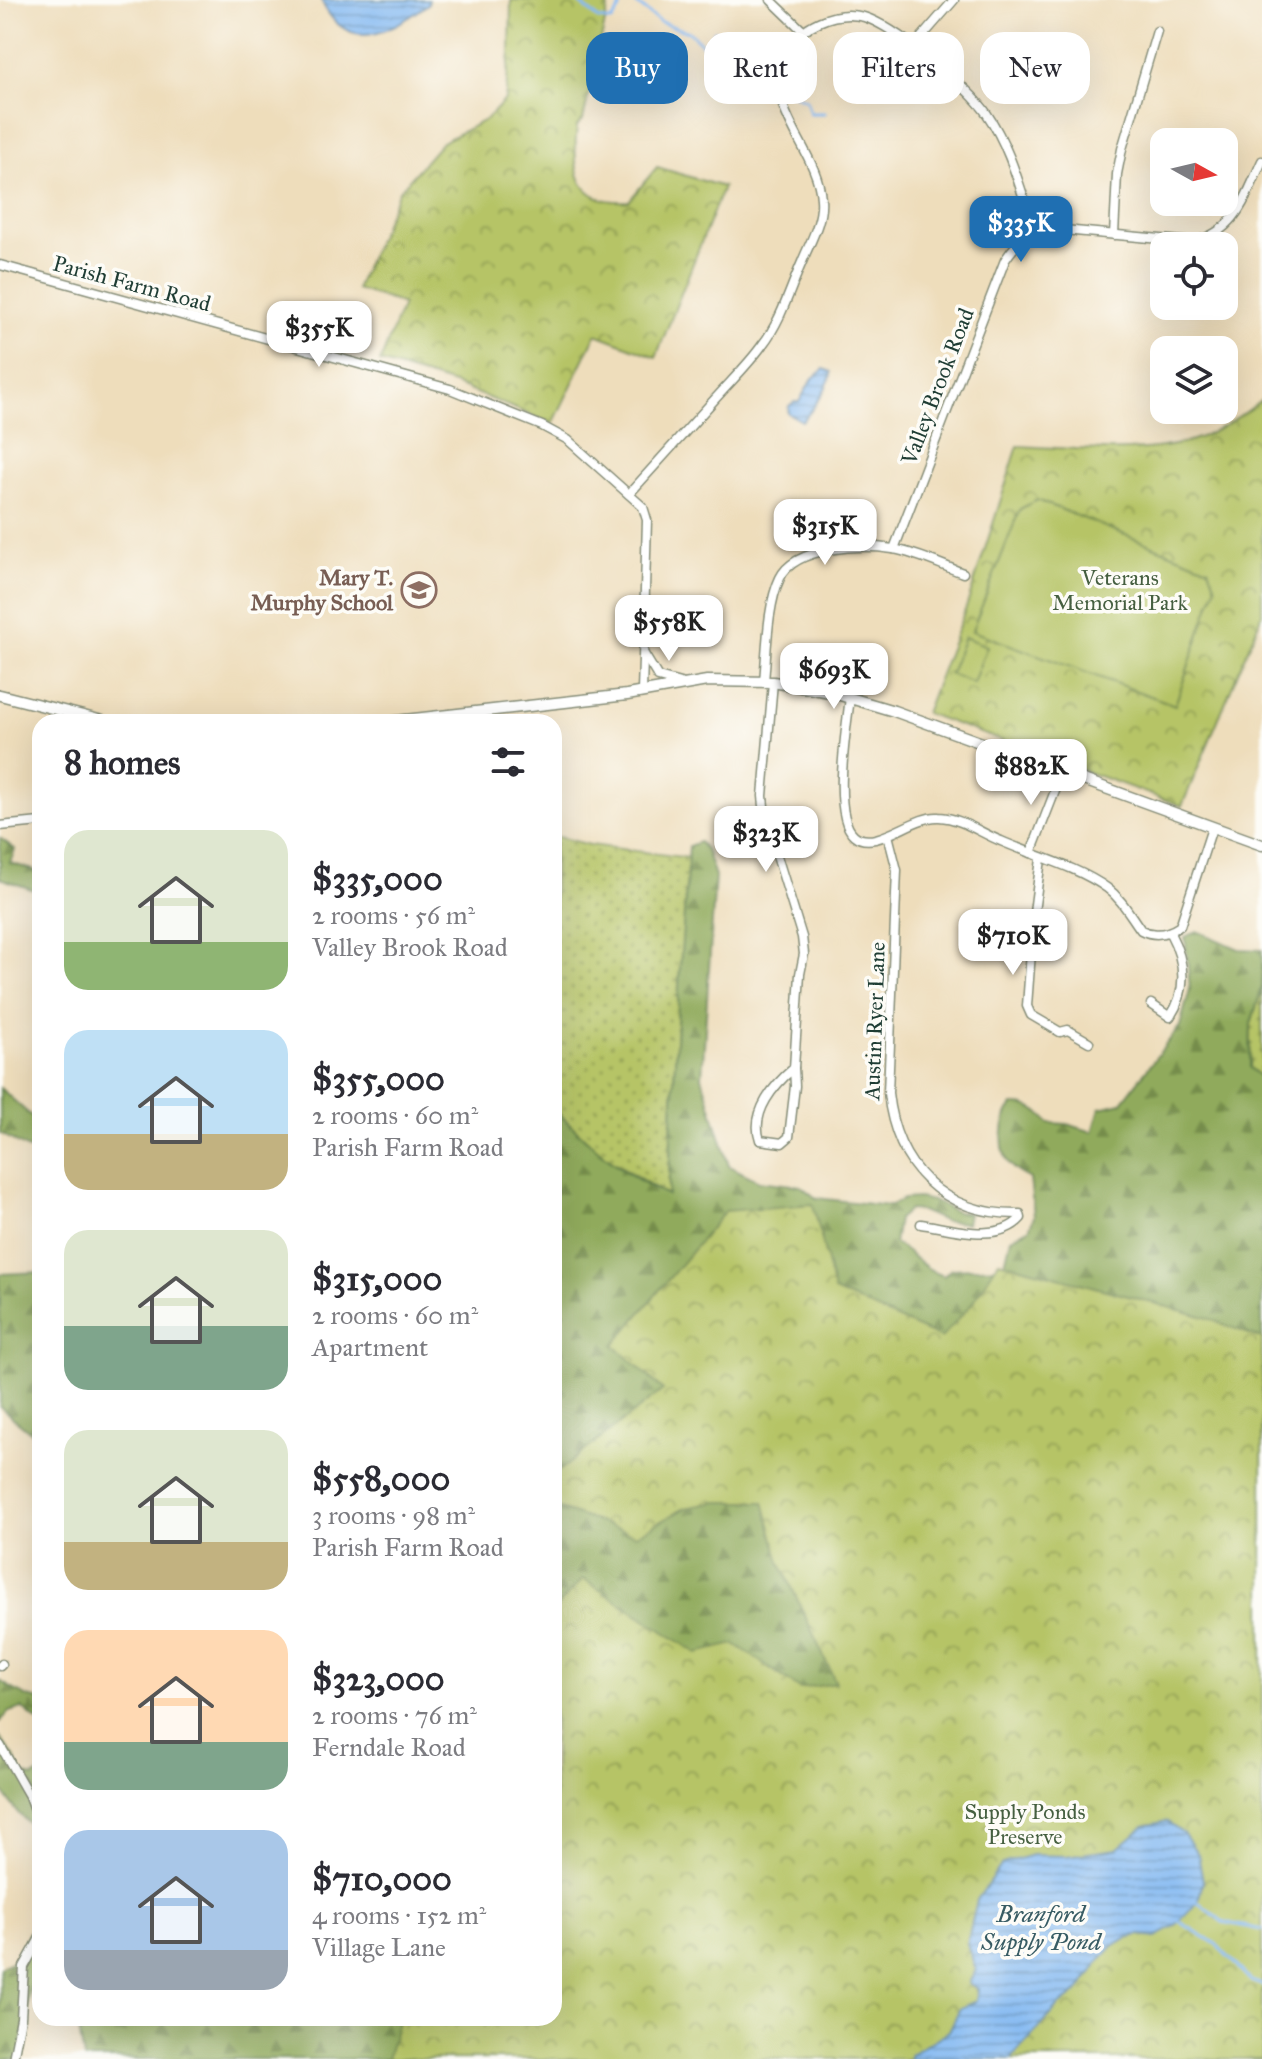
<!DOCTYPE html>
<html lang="en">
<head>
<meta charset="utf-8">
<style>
  body { margin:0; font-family:"IM FELL Great Primer",serif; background:#f7f7f7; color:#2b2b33; height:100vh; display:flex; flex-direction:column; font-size:30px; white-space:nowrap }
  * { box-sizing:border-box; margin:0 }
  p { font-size:26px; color:#7c7c81 }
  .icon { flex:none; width:44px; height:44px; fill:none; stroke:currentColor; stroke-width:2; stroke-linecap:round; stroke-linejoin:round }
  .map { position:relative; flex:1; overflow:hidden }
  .panel { position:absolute; left:32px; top:714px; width:530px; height:1312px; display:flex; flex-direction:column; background:#fff; border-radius:24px; box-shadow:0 8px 32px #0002 }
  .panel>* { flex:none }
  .top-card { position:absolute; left:586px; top:32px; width:556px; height:72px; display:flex; gap:16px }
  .needle { width:52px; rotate:98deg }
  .buttons { position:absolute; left:1150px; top:128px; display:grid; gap:16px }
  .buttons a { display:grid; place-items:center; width:88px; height:88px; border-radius:16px; background:#fff; box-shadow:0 8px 32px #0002; font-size:40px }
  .price { position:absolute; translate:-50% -68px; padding:0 18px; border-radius:16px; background:#fff; color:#222; font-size:26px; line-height:52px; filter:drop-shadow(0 2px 4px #0008) }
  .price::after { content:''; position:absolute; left:50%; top:48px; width:24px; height:18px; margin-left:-12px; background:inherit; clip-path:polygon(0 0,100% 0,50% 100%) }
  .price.selected { background:#1f6fb2; color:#fff }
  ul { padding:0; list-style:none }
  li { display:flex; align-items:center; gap:24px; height:200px; padding:0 32px }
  li span { display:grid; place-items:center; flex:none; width:224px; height:160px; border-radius:24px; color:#555 }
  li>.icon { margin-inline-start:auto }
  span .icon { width:96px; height:96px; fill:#fffc; stroke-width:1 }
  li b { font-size:34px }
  h2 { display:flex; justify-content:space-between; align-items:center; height:96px; padding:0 32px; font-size:34px }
  .chip { padding:0 28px; border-radius:24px; background:#fff; box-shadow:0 8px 32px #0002; font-size:28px; line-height:72px }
  .chip.selected { background:#1f6fb2; color:#fff }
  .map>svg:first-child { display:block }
</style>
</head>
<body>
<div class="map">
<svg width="1262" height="2059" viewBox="0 0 1262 2059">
  <defs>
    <pattern id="grass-dots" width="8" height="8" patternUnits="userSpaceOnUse" patternTransform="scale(2)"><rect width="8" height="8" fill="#b6c466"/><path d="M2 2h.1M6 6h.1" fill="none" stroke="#93a055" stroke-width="1.8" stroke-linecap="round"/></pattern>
    <pattern id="forest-firs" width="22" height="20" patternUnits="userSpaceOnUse" patternTransform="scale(2)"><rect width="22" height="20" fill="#90aa5b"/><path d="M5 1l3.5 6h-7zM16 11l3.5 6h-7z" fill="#758c4c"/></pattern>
    <pattern id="park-crowns" width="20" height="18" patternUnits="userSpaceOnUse" patternTransform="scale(2)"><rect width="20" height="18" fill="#b6c466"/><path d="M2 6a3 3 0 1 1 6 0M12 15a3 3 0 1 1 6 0" fill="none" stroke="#93a055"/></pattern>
    <pattern id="water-rules" width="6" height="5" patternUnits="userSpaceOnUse" patternTransform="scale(2)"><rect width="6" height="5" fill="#84b9f2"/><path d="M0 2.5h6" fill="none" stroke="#6b98c5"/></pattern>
  </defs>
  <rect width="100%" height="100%" fill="#fdfcf7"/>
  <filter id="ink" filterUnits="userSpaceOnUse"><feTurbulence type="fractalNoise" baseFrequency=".0125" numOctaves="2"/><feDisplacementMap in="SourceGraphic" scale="16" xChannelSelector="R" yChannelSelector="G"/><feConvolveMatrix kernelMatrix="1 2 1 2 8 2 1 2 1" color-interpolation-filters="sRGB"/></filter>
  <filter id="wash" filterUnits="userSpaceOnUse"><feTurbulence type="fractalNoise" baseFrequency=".006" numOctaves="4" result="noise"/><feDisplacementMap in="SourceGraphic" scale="32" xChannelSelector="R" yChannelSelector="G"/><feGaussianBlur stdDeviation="1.8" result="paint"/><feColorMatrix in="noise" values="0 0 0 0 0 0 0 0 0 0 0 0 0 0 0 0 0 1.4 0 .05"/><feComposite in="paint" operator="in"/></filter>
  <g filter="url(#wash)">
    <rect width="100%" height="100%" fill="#edb"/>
    <g fill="url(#grass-dots)" stroke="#6a804d" stroke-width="2">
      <path d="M554,836L590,845L690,858L680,967L668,1196L600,1153L554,1109Z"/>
      <path d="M1262,987V1078L1250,1068L1251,1024Z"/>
    </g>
    <g fill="url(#forest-firs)" stroke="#587448" stroke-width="2">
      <path d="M0,838L15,849L10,863L40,872V892L0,878Z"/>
      <path d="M699,842L706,850L715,876L702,1077L729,1166L759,1181L801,1186L816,1198L889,1206L904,1199L918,1198L933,1201L956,1212L968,1213L966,1223L944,1221L921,1211L909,1210L898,1219L894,1243C912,1253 924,1270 944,1276L951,1269L1004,1267L1011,1238L1029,1229L1034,1216L1030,1179C1025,1176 1017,1172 1013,1168C997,1153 1001,1119 1013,1105C1029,1104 1039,1111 1049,1123L1067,1124L1093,1132L1100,1108L1121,1103L1180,1026L1190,989L1185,937L1197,931L1239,949L1262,950V987L1251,1024L1250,1068L1262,1078V2059H84L77,2018H554V1109C589,1143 624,1176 668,1195L680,967L689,846Z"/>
      <path d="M0,1088L40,1124V1156L0,1133Z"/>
      <path d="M40,1272V1440L0,1407V1274Z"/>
      <path d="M0,1681L27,1697L40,1700V1723L22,1708L9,1712L0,1722Z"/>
      <path d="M0,1738L15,1758L21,1774L33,1777L40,1773V1873L32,1826L19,1814L0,1788Z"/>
      <path d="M40,1891V1994L30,1989L20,2059H0V1967L16,1960L37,1916Z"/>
    </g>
    <g fill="url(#park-crowns)" stroke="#6a804d" stroke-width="2">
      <path d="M511,0H610L583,120L577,126C572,169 575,205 629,201L657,167L723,187L656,357L596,334L553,424L454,384L380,362L403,304L356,289L399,191L442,142L487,119L505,100L510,54Z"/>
      <path d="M1262,400V615L1182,806L925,713L967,605L1018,446C1073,448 1146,458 1198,438C1222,430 1242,414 1262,400Z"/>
      <path d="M813,1204L834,1291L941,1338L971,1305L999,1261L1205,1317L1262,1339V2059H387L399,2018H554V1610L583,1579L697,1653L735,1644L800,1689L836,1683L780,1562L764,1502H717L685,1508L636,1535L554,1507V1475L663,1390L614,1345L725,1211Z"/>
    </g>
    <g fill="#b6c466" stroke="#6a804d" stroke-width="2">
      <path d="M1037,500L1209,568L1216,587L1175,705L972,631L1020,509Z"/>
      <path d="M964,637L987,646L973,683L950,674Z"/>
    </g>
    <g fill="url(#water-rules)" stroke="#527b93" stroke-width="2">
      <path d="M321,0H429L428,4C391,32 347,56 321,0Z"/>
      <path d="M824,369L831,372C832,382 809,415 802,421L788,413L789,406L794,402H799L812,379Z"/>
      <path d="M1167,1821L1183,1833L1198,1854L1203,1881L1198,1902L1174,1927L1156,1937L1140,1935L1126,1938L1113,1946L1100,1960L1079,1991L1058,2007L1011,2059H909L911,2054L949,2031L960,2008L976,2001L978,1989L969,1983L976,1970L967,1944L977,1900L1002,1864L1032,1855L1066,1856L1117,1849L1144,1826Z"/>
    </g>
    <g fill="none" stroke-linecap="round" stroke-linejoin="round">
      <g stroke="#84b9f2" stroke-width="3">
        <path d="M576,0L599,19L612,21L620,9L621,0"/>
        <path d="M632,0L660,22L689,32L704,46L715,31L738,78L761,87"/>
        <path d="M793,94L806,100L810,113H825"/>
        <path d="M1198,1902L1223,1922L1262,1930"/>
        <path d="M1177,1920L1216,1944L1251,1981L1262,1985"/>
      </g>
    </g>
  </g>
  <g filter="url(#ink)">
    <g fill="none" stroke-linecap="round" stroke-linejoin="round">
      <defs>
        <g id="minor">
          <path d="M771,0L802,30"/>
          <path d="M913,47L954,0"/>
          <path d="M1114,235L1117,174L1122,149L1157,31"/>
          <path d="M0,265L450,389L542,426L568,440L643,507L647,520L642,692"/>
          <path d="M629,494C658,462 686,431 715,399C731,381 749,364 763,344C781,321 790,289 802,262C810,242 823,221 821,199C818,148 757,103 786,51C800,26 835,9 864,17C894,26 969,87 987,114C1011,149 1021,192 1035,232"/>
          <path d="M894,549L1005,260C1019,239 1027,233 1053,229L1193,242C1237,231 1245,198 1262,161"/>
          <path d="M644,654L658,677L684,684"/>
          <path d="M764,681C767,651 767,605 780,578C795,546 862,544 893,549C917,553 941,565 963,573"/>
          <path d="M773,682L763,796L765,817L802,937L804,954L800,974L794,1068"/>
          <path d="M850,697C847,726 831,815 854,835C875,853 913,815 939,817C962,818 980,833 1001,841C1035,856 1076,866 1107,888C1122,899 1130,915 1141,930C1155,937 1168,934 1180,926L1212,828"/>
          <path d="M0,826L40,822"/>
          <path d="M888,835L897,870L888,1093C896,1167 943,1215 1020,1214L1021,1218C998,1244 950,1228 921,1224"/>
          <path d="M1031,853L1062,773"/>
          <path d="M1041,859L1034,912L1027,1006L1031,1015L1060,1032L1068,1030L1089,1042"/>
          <path d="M1151,1004L1170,1017C1188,990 1185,961 1170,933"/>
          <path d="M794,1068L795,1086L789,1137L782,1143L760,1140C750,1112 775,1084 794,1068Z"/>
          <path d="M0,1666L2,1664"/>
          <path d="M0,1745L29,1796L40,1826"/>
          <path d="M13,2059L21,2018L24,1967L40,1938"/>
        </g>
        <g id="major">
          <path d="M0,695L107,722"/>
          <path d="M387,722L627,695L707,681L773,682L830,692L894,711L1262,845"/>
        </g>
      </defs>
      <use href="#minor" stroke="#868d78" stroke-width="11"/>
      <use href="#major" stroke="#868d78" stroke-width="13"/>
      <use href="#minor" stroke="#fff" stroke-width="8"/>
      <use href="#major" stroke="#fff" stroke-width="10"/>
    </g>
  </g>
  <defs>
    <symbol id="school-ring" viewBox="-11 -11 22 22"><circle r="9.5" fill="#fdfcf7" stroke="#8d6e63" stroke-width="1.5"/><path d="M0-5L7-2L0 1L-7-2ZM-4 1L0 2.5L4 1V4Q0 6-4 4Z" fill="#8d6e63"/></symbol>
  </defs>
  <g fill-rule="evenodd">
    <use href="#school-ring" x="399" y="570" width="40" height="40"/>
  </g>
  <g text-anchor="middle" stroke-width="7" stroke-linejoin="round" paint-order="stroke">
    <g font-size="22" fill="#1f3d34" stroke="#fdfcf7">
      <text transform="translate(132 283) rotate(15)" y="8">Parish Farm Road</text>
      <text transform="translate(937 386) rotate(-69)" y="8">Valley Brook Road</text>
      <text transform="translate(874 1021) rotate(-88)" y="8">Austin Ryer Lane</text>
    </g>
    <g font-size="22" font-weight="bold" fill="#785e54" stroke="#fdfcf7" text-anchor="end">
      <text x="393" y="585">Mary T.<tspan x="393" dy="25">Murphy School</tspan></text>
    </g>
    <g font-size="22" fill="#455f40" stroke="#fdfcf7">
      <text x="1120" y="585">Veterans<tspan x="1120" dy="25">Memorial Park</tspan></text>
      <text x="1025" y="1819">Supply Ponds<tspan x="1025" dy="25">Preserve</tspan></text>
    </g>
    <g font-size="24" font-style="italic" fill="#385c64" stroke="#fdfcf7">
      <text x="1041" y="1922">Branford<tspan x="1041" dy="28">Supply Pond</tspan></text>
    </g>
  </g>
</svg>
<div class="buttons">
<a><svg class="needle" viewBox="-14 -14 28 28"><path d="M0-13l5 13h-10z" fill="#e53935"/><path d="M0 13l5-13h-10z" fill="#7c7c81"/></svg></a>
<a><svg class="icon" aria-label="locate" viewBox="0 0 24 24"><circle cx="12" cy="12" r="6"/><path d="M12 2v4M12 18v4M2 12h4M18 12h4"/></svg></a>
<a><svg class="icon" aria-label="layers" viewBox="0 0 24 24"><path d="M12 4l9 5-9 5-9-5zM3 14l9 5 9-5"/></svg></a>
</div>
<b class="price selected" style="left:1021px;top:264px">$335K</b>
<b class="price" style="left:319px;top:369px">$355K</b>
<b class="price" style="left:825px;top:567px">$315K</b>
<b class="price" style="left:669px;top:663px">$558K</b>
<b class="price" style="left:834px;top:711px">$693K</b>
<b class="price" style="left:1031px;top:807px">$882K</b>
<b class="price" style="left:766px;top:874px">$323K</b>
<b class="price" style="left:1013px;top:977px">$710K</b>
<div class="top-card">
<a class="chip selected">Buy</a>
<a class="chip">Rent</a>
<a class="chip">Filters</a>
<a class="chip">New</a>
</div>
<section class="panel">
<h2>8 homes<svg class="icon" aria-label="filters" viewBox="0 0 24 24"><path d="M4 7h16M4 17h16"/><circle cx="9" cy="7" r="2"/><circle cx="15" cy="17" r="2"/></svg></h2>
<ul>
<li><span style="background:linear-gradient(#dfe7d0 70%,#8fb573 0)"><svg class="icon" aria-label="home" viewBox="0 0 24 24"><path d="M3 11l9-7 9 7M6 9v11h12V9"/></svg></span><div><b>$335,000</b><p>2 rooms · 56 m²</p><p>Valley Brook Road</p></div></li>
<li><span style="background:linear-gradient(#bfe0f5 65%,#c2b280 0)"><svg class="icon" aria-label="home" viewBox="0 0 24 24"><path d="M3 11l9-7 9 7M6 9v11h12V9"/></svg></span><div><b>$355,000</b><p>2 rooms · 60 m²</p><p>Parish Farm Road</p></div></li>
<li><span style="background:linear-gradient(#dfe7d0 60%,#7fa58c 0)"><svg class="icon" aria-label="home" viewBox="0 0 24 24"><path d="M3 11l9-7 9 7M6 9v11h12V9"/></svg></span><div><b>$315,000</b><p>2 rooms · 60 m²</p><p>Apartment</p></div></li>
<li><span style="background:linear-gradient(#dfe7d0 70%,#c2b280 0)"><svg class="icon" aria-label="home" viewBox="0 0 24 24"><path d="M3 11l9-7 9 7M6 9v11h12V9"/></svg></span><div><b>$558,000</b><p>3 rooms · 98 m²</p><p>Parish Farm Road</p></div></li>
<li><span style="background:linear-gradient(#ffd9b3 70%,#7fa58c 0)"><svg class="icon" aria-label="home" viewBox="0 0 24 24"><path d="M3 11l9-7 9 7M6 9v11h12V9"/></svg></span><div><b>$323,000</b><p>2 rooms · 76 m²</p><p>Ferndale Road</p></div></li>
<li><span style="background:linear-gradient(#a9c7e8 75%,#9aa5b1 0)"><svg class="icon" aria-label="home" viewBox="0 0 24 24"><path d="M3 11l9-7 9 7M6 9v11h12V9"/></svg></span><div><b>$710,000</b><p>4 rooms · 152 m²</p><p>Village Lane</p></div></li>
</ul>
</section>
</div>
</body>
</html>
